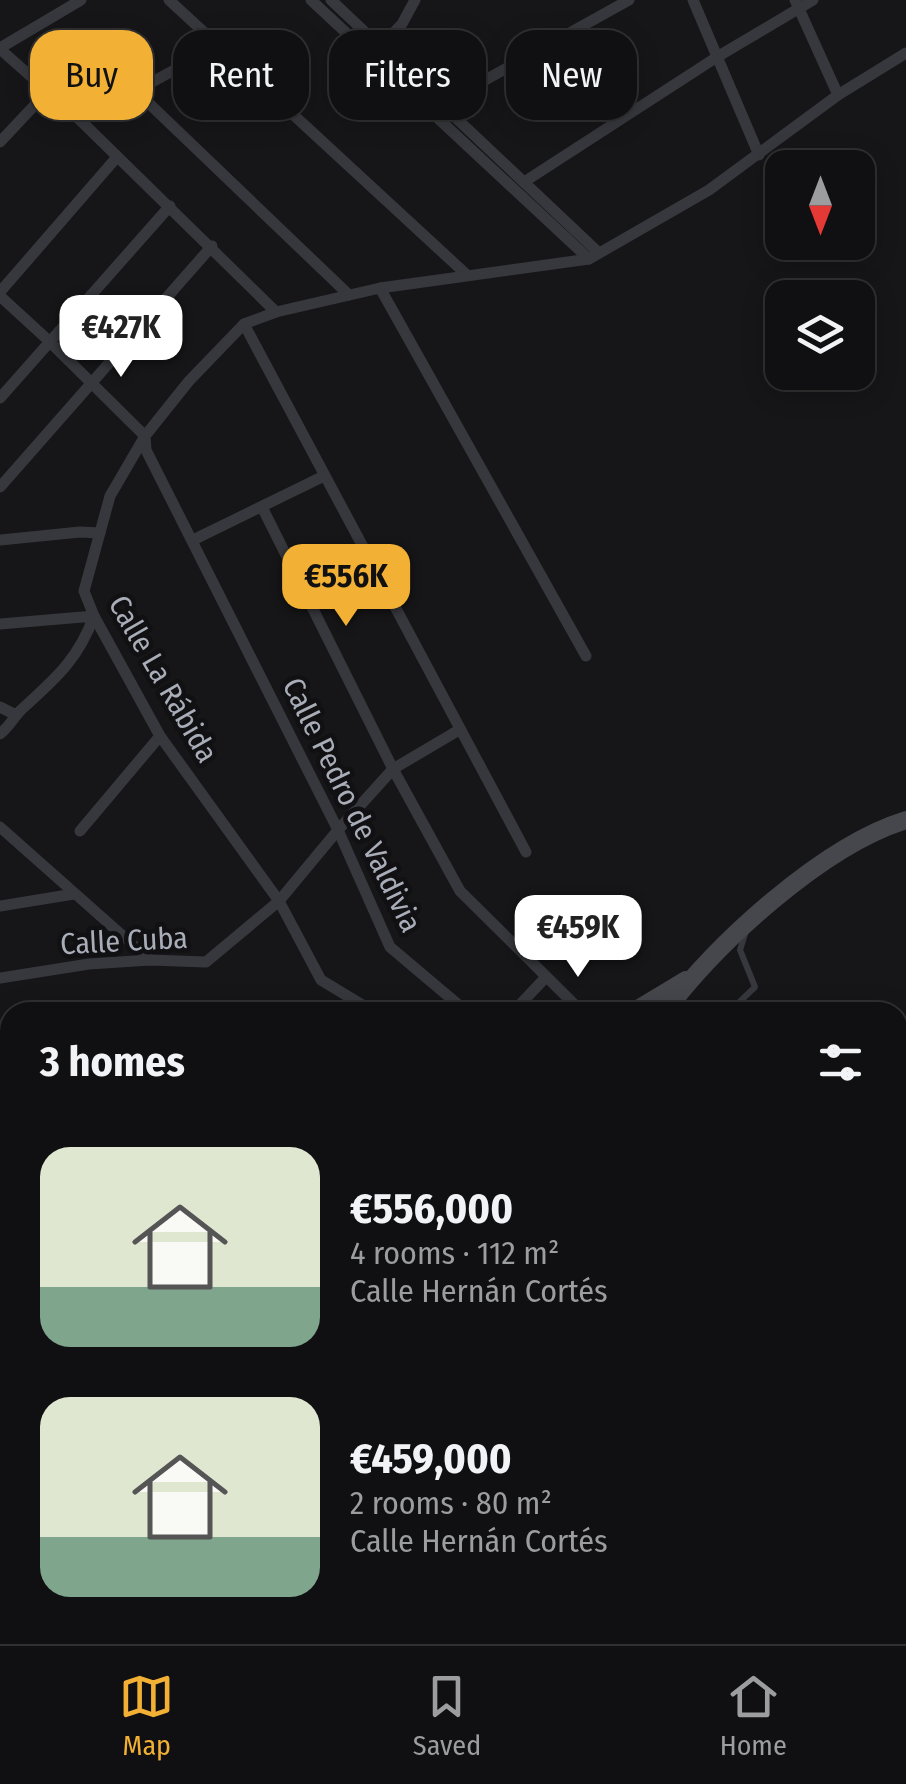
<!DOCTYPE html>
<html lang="en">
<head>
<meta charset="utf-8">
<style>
  body { margin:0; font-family:"Fira Sans Condensed",sans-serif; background:#1e1e20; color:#f1f3f6; height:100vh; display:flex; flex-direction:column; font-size:38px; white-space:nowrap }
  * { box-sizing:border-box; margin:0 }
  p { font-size:32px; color:#9c9d9f }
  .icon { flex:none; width:55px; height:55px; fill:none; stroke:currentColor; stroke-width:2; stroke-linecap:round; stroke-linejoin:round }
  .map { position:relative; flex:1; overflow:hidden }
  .panel { position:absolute; left:0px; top:1002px; width:908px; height:642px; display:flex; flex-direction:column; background:#101012; border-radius:30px 30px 0 0; box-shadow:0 5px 25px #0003,0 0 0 2px #303032 }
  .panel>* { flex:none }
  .top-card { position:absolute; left:30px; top:30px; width:848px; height:90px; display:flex; gap:20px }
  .needle { width:65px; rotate:180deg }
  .buttons { position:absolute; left:765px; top:150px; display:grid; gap:20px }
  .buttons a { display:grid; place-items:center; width:110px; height:110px; border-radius:20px; background:#101012; box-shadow:0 5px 25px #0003,0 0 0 2px #303032; font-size:50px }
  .price { position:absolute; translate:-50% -85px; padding:0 22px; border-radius:20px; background:#fff; color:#222; font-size:32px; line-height:65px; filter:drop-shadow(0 2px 5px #0008) }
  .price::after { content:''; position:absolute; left:50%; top:60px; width:30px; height:22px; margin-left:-15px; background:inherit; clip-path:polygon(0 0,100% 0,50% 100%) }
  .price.on { background:#f2b134; color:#111 }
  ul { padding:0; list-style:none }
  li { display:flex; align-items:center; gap:30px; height:250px; padding:0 40px }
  li span { display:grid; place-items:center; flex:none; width:280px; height:200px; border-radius:30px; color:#555 }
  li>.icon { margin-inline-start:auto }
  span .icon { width:120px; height:120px; fill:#fffc; stroke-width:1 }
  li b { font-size:42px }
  h2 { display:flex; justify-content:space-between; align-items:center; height:120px; padding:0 40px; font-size:42px }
  .pill { padding:0 35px; border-radius:30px; background:#101012; box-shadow:0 5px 25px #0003,0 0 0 2px #303032; font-size:35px; line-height:90px }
  .pill.on { background:#f2b134; color:#111 }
  .dock { display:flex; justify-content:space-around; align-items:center; height:140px; border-top:2px solid #303032; background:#101012; font-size:28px; color:#9c9d9f }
  .dock a { display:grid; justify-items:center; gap:5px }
  .dock .on { color:#f2b134 }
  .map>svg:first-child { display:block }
</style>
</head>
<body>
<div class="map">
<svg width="906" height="1644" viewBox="0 0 906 1644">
  <rect width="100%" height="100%" fill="#161618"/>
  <g fill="#1e261f">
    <path d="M10,1439V1635H170L106,1644H0V1440Z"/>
    <path d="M373,1635H566L567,1644H382Z"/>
  </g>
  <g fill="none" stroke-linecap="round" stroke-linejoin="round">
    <path stroke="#37383d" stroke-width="6" d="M729,1012L755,987L740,950L745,934"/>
    <g stroke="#37383d" stroke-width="11">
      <path d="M169,0L467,275"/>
      <path d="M311,0L589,259"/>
      <path d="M331,0L599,253"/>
      <path d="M693,0L759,155"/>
      <path d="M795,0L838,95"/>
      <path d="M381,46L402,24L415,0"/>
      <path d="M0,48L81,0"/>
      <path d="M0,49L81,121L276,312"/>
      <path d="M136,91L349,295"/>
      <path d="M442,104L629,0"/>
      <path d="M81,121L218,46"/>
      <path d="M0,142L46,93"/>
      <path d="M524,182L717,57L813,0"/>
      <path d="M380,288L586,656"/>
      <path d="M0,292L117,157"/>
      <path d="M0,296L49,341L145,436L146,450L338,830L390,947L467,1012"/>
      <path d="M244,324L526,852"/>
      <path d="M0,398L170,206"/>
      <path d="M0,487L212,246"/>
      <path d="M262,507L393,769L460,891L582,1012"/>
      <path d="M0,540L80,532L100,533"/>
      <path d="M193,540L324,476"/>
      <path d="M0,624L94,616C78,660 55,679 21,710C13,718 9,727 0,734"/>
      <path d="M0,707L16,715"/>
      <path d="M0,827L150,960"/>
      <path d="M80,831L160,736"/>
      <path d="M0,906L74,894"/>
      <path d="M0,978L89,964L150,960L206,962L279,901L338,830L393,769L459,730"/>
      <path d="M374,1012L321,980L279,901L160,736L94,616L84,591L110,496L145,436L189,381L244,324L276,312L380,288L589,259L709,190L838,95L906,53"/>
      <path d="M513,1012L546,977"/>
      <path d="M0,1044L6,1042L10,1055"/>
      <path d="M0,1087L10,1084"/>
      <path d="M0,1187L10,1185"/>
      <path d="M0,1261L10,1258"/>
      <path d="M0,1411L10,1410"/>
    </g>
    <g stroke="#45474d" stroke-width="18">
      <path d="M633,1012L686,980"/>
      <path d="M665,1012C717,943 822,846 906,820"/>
      <path d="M0,1204L10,1201"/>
    </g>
  </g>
  <g text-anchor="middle" stroke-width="9" stroke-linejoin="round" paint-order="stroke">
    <g font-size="30" fill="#a8adb8" stroke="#111113">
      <text transform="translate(163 679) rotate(60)" y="10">Calle La Rábida</text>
      <text transform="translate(352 805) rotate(64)" y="10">Calle Pedro de Valdivia</text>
      <text transform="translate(124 941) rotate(-3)" y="10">Calle Cuba</text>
    </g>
  </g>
</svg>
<div class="buttons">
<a><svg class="needle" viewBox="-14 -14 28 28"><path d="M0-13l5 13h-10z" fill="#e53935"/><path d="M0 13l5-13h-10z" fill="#9c9d9f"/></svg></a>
<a><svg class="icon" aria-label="layers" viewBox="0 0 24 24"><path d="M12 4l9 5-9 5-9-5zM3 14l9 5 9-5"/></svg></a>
</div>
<b class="price" style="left:121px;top:380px">€427K</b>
<b class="price on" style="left:346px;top:629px">€556K</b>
<b class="price" style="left:578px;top:980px">€459K</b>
<div class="top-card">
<a class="pill on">Buy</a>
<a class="pill">Rent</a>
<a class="pill">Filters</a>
<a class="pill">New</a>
</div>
<section class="panel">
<h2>3 homes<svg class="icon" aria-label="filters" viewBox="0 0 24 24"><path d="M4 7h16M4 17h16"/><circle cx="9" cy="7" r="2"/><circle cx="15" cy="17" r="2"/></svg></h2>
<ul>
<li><span style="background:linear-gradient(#dfe7d0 70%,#7fa58c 0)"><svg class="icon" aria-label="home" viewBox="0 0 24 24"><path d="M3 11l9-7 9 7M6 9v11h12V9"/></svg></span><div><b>€556,000</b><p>4 rooms · 112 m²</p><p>Calle Hernán Cortés</p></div></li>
<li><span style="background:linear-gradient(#dfe7d0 70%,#7fa58c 0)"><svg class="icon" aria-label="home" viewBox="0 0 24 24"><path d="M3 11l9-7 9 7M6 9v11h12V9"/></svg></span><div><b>€459,000</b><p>2 rooms · 80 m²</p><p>Calle Hernán Cortés</p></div></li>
</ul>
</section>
</div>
<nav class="dock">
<a class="on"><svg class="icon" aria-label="map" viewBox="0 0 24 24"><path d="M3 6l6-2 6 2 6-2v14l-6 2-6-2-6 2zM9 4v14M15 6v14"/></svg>Map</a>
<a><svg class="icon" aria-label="saved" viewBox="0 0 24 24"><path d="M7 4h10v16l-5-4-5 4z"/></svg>Saved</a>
<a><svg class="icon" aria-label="home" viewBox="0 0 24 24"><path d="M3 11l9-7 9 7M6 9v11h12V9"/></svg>Home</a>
</nav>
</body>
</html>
